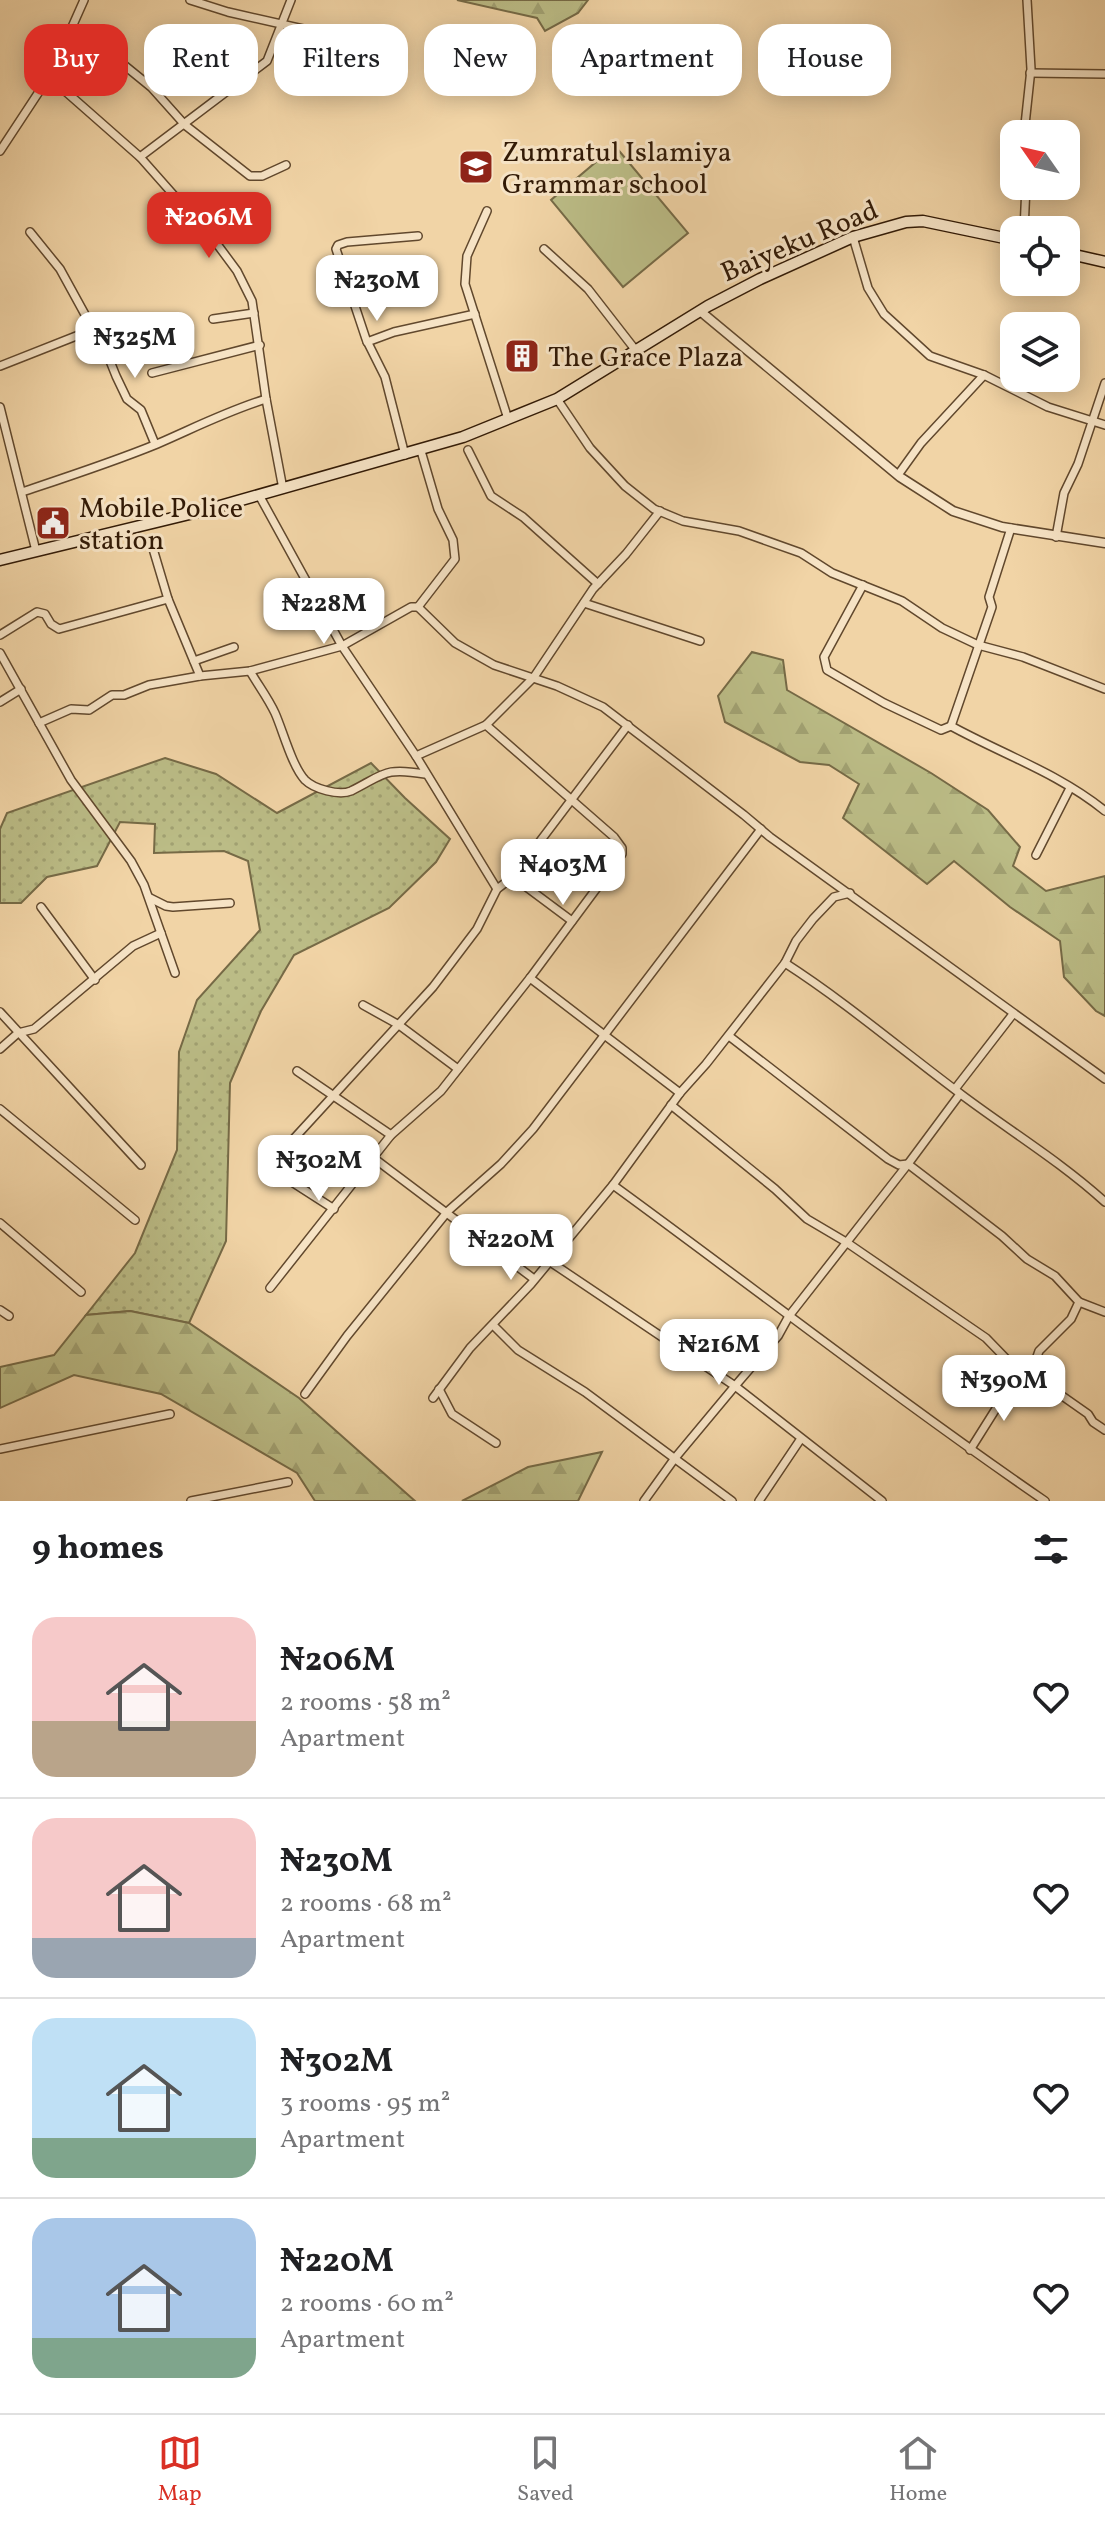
<!DOCTYPE html>
<html lang="en">
<head>
<meta charset="utf-8">
<style>
  body { margin:0; font-family:Vollkorn,serif; background:#f2f2f2; color:#202124; height:100vh; display:flex; flex-direction:column; font-size:30px; white-space:nowrap }
  * { box-sizing:border-box; margin:0 }
  p { font-size:26px; color:#757577 }
  .icon { flex:none; width:44px; height:44px; fill:none; stroke:currentColor; stroke-width:2; stroke-linecap:round; stroke-linejoin:round }
  .map { position:relative; height:1501px; overflow:hidden }
  .sheet { display:flex; flex-direction:column; background:#fff; flex:1 }
  .sheet>* { flex:none }
  .top-card { position:absolute; left:24px; top:24px; width:1058px; height:72px; display:flex; gap:16px }
  .needle { width:52px; rotate:304deg }
  .buttons { position:absolute; left:1000px; top:120px; display:grid; gap:16px }
  .buttons a { display:grid; place-items:center; width:80px; height:80px; border-radius:16px; background:#fff; box-shadow:0 4px 20px #0003; font-size:40px }
  .price { position:absolute; translate:-50% -68px; padding:0 18px; border-radius:16px; background:#fff; color:#222; font-size:26px; line-height:52px; filter:drop-shadow(0 2px 4px #0008) }
  .price::after { content:''; position:absolute; left:50%; top:48px; width:24px; height:18px; margin-left:-12px; background:inherit; clip-path:polygon(0 0,100% 0,50% 100%) }
  .price.selected { background:#d93025; color:#fff }
  ul { padding:0; list-style:none }
  li { display:flex; align-items:center; gap:24px; height:200px; padding:0 32px }
  li+li { border-top:2px solid #e0e0e0 }
  li span { display:grid; place-items:center; flex:none; width:224px; height:160px; border-radius:24px; color:#555 }
  li>.icon { margin-inline-start:auto }
  span .icon { width:96px; height:96px; fill:#fffc; stroke-width:1 }
  li b { font-size:34px }
  h2 { display:flex; justify-content:space-between; align-items:center; height:96px; padding:0 32px; font-size:34px }
  .pill { padding:0 28px; border-radius:24px; background:#fff; box-shadow:0 4px 20px #0003; font-size:28px; line-height:72px }
  .pill.selected { background:#d93025; color:#fff }
  .tabs { display:flex; justify-content:space-around; align-items:center; height:112px; border-top:2px solid #e0e0e0; background:#fff; font-size:22px; color:#757577 }
  .tabs a { display:grid; justify-items:center; gap:4px }
  .tabs .selected { color:#d93025 }
  .map>svg:first-child { display:block }
</style>
</head>
<body>
<div class="map">
<svg width="1105" height="1501" viewBox="0 0 1105 1501">
  <defs>
    <pattern id="grass-dots" width="8" height="8" patternUnits="userSpaceOnUse" patternTransform="scale(2)"><rect width="8" height="8" fill="#bbbc86"/><path d="M2 2h.1M6 6h.1" fill="none" stroke="#a1a172" stroke-width="1.8" stroke-linecap="round"/></pattern>
    <pattern id="forest-firs" width="22" height="20" patternUnits="userSpaceOnUse" patternTransform="scale(2)"><rect width="22" height="20" fill="#bbbc86"/><path d="M5 1l3.5 6h-7zM16 11l3.5 6h-7z" fill="#a1a172"/></pattern>
  </defs>
  <rect width="100%" height="100%" fill="#f1d4a6"/>
  <filter id="stains"><feTurbulence type="fractalNoise" baseFrequency=".0025" numOctaves="4"/><feColorMatrix values="0 0 0 0 .2 0 0 0 0 .09 0 0 0 0 .02 0 0 0 .5 -.17"/></filter>
  <radialGradient id="worn" r=".72"><stop offset=".6" stop-color="#630" stop-opacity="0"/><stop offset="1" stop-color="#630" stop-opacity=".3"/></radialGradient>
  <path fill="url(#grass-dots)" stroke="#766a46" stroke-width="2" d="M165,758L216,774L277,813L371,763L405,798L450,839L436,862L389,908L294,955L261,1011L230,1083L226,1241L189,1323L130,1311L86,1315L135,1253L177,1150L179,1052L197,1000L260,930L248,861L224,851L154,853L155,824L120,822L97,866L47,877L21,903H0V829L7,813Z"/>
  <g fill="url(#forest-firs)" stroke="#766a46" stroke-width="2">
    <path d="M457,0H588L578,13L545,31L537,18Z"/>
    <path d="M752,652L783,660L787,690L931,773L988,810L1020,847L1013,866L1046,891L1105,876V1016L1096,1011L1064,977L1060,941L1010,907L954,861L927,884L843,818L859,784L829,765L800,762L725,722L718,696Z"/>
    <path d="M130,1311L189,1323L299,1398L415,1501H315L297,1473L161,1394L74,1375L0,1408V1367L54,1355L86,1315Z"/>
    <path d="M602,1452L578,1501H462L528,1467Z"/>
  </g>
  <path fill="#bbbc86" stroke="#766a46" stroke-width="2" d="M615,146L688,233L623,287L551,200Z"/>
  <g fill="none" stroke-linecap="round" stroke-linejoin="round">
    <defs>
      <g id="minor">
        <path d="M190,0L228,12L361,42"/>
        <path d="M67,34L124,65L151,87L185,125L250,176H262L286,165"/>
        <path d="M1030,73L1105,74"/>
        <path d="M48,76L140,157L217,244L237,271L252,301L266,399L283,489"/>
        <path d="M1024,134L1031,69L1027,0"/>
        <path d="M0,151L52,72L84,0"/>
        <path d="M140,157L267,61L291,0"/>
        <path d="M487,211L467,256L465,284L508,419"/>
        <path d="M1024,230L1026,186"/>
        <path d="M30,232L60,269L88,320L100,336L116,376L127,399L141,410L155,444"/>
        <path d="M853,237L868,288L884,314L930,356L984,375L1048,407L1105,425"/>
        <path d="M544,249L588,289L637,352"/>
        <path d="M213,319L254,313"/>
        <path d="M367,342L394,332L475,314"/>
        <path d="M0,366L94,329"/>
        <path d="M152,373L260,345"/>
        <path d="M557,399L590,448L625,486L654,509L683,521L739,531L801,553L832,573L902,601L942,628L978,645L1023,657L1105,689"/>
        <path d="M0,407L36,551"/>
        <path d="M468,450L491,496L523,517L598,584"/>
        <path d="M405,455L385,377L366,339L336,249L338,245L347,242L418,236"/>
        <path d="M898,475L921,443L984,375"/>
        <path d="M22,492C67,477 113,462 157,444C194,428 227,411 266,399"/>
        <path d="M259,495L342,646L416,756L497,889"/>
        <path d="M1056,537L1064,493L1078,464L1105,383"/>
        <path d="M151,542L168,599"/>
        <path d="M863,585L824,657L827,670L884,703L941,730L951,726C1002,754 1060,774 1105,811"/>
        <path d="M584,603L700,641"/>
        <path d="M418,607L455,559L453,540L438,509L421,451"/>
        <path d="M0,635L37,612L45,614L51,624L59,629L168,599L200,676"/>
        <path d="M0,653L71,780L131,861L144,885L175,973"/>
        <path d="M194,661L234,647"/>
        <path d="M250,671C258,685 268,698 275,713C283,731 292,766 305,780C314,789 339,796 351,791C385,774 384,767 425,774"/>
        <path d="M0,702L21,689"/>
        <path d="M39,723L71,709L89,710L112,695H124L149,685L200,676L250,671L342,646L411,607H418L455,643L494,665L557,686L603,707L744,815L770,837L1105,1079"/>
        <path d="M951,726L992,607L989,597L1011,528"/>
        <path d="M416,756L486,725L534,677L593,589L626,554L660,511"/>
        <path d="M1036,855L1070,788"/>
        <path d="M513,877L628,725"/>
        <path d="M150,898L166,906L173,907L230,903"/>
        <path d="M41,907L95,980"/>
        <path d="M785,963C847,1003 903,1051 962,1095C1010,1131 1061,1162 1105,1202"/>
        <path d="M530,978L680,1093"/>
        <path d="M363,1005L399,1025L458,1069"/>
        <path d="M0,1012L141,1165"/>
        <path d="M729,1036L888,1159L899,1165L908,1164L1002,1236L1027,1259L1055,1276L1079,1302L1105,1312"/>
        <path d="M0,1049L18,1033L34,1029L133,946L161,933"/>
        <path d="M297,1071L391,1135"/>
        <path d="M955,1089L1013,1014"/>
        <path d="M671,1105L775,1189L807,1219L846,1242L986,1338L1019,1372"/>
        <path d="M0,1109L135,1220"/>
        <path d="M375,1159L534,1279"/>
        <path d="M613,1185C757,1290 898,1400 1045,1501"/>
        <path d="M334,1209L278,1173L274,1165L277,1157L433,987L477,929L497,889L513,877L572,921"/>
        <path d="M0,1223L81,1292"/>
        <path d="M549,1261L735,1386L675,1458L644,1501"/>
        <path d="M270,1288L391,1135L441,1091L530,978L622,854V848L614,837L486,725"/>
        <path d="M0,1310L9,1316"/>
        <path d="M494,1326L518,1350L585,1392L732,1501"/>
        <path d="M1031,1374L1039,1351L1071,1319L1079,1302"/>
        <path d="M439,1389L452,1414L496,1443"/>
        <path d="M305,1394L347,1336L448,1211L501,1164L533,1129L761,829"/>
        <path d="M433,1398L470,1348L531,1284L613,1185L680,1093L706,1064L785,963L796,941L813,919L834,897L850,893"/>
        <path d="M0,1449L170,1414"/>
        <path d="M970,1450L1019,1372L1031,1374L1088,1414L1093,1422L1105,1430"/>
        <path d="M191,1501L288,1482"/>
        <path d="M759,1501L800,1440"/>
        <path d="M882,1501L735,1386L778,1336L789,1316L908,1164L960,1094"/>
      </g>
      <path id="tertiary" d="M700,311L900,477L953,511L1002,527L1105,543"/>
      <g id="secondary">
        <path d="M1066,253L1105,262"/>
        <path d="M0,560L206,510L463,437L557,399L708,306L760,279L853,237L906,222L923,221L1014,240"/>
      </g>
    </defs>
    <use href="#minor" stroke="#61482d" stroke-width="10"/>
    <use href="#tertiary" stroke="#61482d" stroke-width="11"/>
    <use href="#secondary" stroke="#311905" stroke-width="13"/>
    <use href="#minor" stroke="#f6e3c5" stroke-width="7"/>
    <use href="#tertiary" stroke="#f6e3c5" stroke-width="8"/>
    <use href="#secondary" stroke="#f6e3c5" stroke-width="10"/>
  </g>
  <defs>
    <symbol id="school-square" viewBox="-11 -11 22 22"><rect x="-9" y="-9" width="18" height="18" rx="4" fill="#8f2418" stroke="#f6e3c5"/><path d="M0-5L7-2L0 1L-7-2ZM-4 1L0 2.5L4 1V4Q0 6-4 4Z" fill="#fff"/></symbol>
    <symbol id="building-square" viewBox="-11 -11 22 22"><rect x="-9" y="-9" width="18" height="18" rx="4" fill="#8f2418" stroke="#f6e3c5"/><path d="M-4-6H4V6H1V3H-1V6H-4ZM-2.5-4.3h1.7v1.8h-1.7ZM.8-4.3h1.7v1.8H.8ZM-2.5-1h1.7V.8h-1.7ZM.8-1h1.7V.8H.8Z" fill="#fff"/></symbol>
    <symbol id="civic-square" viewBox="-11 -11 22 22"><rect x="-9" y="-9" width="18" height="18" rx="4" fill="#8f2418" stroke="#f6e3c5"/><path d="M-.6-6.5H3V-4.5H.6V-3L4-1V1h2V6H-6V1h2V-1L-.6-3ZM-1.2 2.5V6h2.4V2.5Z" fill="#fff"/></symbol>
  </defs>
  <g fill-rule="evenodd">
    <use href="#school-square" x="456" y="147" width="40" height="40"/>
    <use href="#building-square" x="502" y="336" width="40" height="40"/>
    <use href="#civic-square" x="33" y="503" width="40" height="40"/>
  </g>
  <g text-anchor="middle" stroke-width="6" stroke-linejoin="round" paint-order="stroke">
    <g font-size="28" fill="#311905" stroke="#f6e3c5" text-anchor="start">
      <text x="502" y="161">Zumratul Islamiya<tspan x="502" dy="32">Grammar school</tspan></text>
      <text x="548" y="366">The Grace Plaza</text>
      <text x="79" y="517">Mobile Police<tspan x="79" dy="32">station</tspan></text>
    </g>
    <g font-size="28" fill="#311905" stroke="#f6e3c5">
      <text transform="translate(799 240) rotate(-23)" y="10">Baiyeku Road</text>
    </g>
  </g>
  <rect width="100%" height="100%" filter="url(#stains)"/>
  <rect width="100%" height="100%" fill="url(#worn)"/>
</svg>
<div class="buttons">
<a><svg class="needle" viewBox="-14 -14 28 28"><path d="M0-13l5 13h-10z" fill="#e53935"/><path d="M0 13l5-13h-10z" fill="#757577"/></svg></a>
<a><svg class="icon" aria-label="locate" viewBox="0 0 24 24"><circle cx="12" cy="12" r="6"/><path d="M12 2v4M12 18v4M2 12h4M18 12h4"/></svg></a>
<a><svg class="icon" aria-label="layers" viewBox="0 0 24 24"><path d="M12 4l9 5-9 5-9-5zM3 14l9 5 9-5"/></svg></a>
</div>
<b class="price selected" style="left:209px;top:260px">₦206M</b>
<b class="price" style="left:377px;top:323px">₦230M</b>
<b class="price" style="left:135px;top:380px">₦325M</b>
<b class="price" style="left:324px;top:646px">₦228M</b>
<b class="price" style="left:563px;top:907px">₦403M</b>
<b class="price" style="left:319px;top:1203px">₦302M</b>
<b class="price" style="left:511px;top:1282px">₦220M</b>
<b class="price" style="left:719px;top:1387px">₦216M</b>
<b class="price" style="left:1004px;top:1423px">₦390M</b>
<div class="top-card">
<a class="pill selected">Buy</a>
<a class="pill">Rent</a>
<a class="pill">Filters</a>
<a class="pill">New</a>
<a class="pill">Apartment</a>
<a class="pill">House</a>
</div>
</div>
<section class="sheet">
<h2>9 homes<svg class="icon" aria-label="filters" viewBox="0 0 24 24"><path d="M4 7h16M4 17h16"/><circle cx="9" cy="7" r="2"/><circle cx="15" cy="17" r="2"/></svg></h2>
<ul>
<li><span style="background:linear-gradient(#f6c9c9 65%,#b9a48a 0)"><svg class="icon" aria-label="home" viewBox="0 0 24 24"><path d="M3 11l9-7 9 7M6 9v11h12V9"/></svg></span><div><b>₦206M</b><p>2 rooms · 58 m²</p><p>Apartment</p></div><svg class="icon" aria-label="heart" viewBox="0 0 24 24"><path d="M12 20l-8-8c-3-5 5-10 8-4 3-6 11-1 8 4z"/></svg></li>
<li><span style="background:linear-gradient(#f6c9c9 75%,#9aa5b1 0)"><svg class="icon" aria-label="home" viewBox="0 0 24 24"><path d="M3 11l9-7 9 7M6 9v11h12V9"/></svg></span><div><b>₦230M</b><p>2 rooms · 68 m²</p><p>Apartment</p></div><svg class="icon" aria-label="heart" viewBox="0 0 24 24"><path d="M12 20l-8-8c-3-5 5-10 8-4 3-6 11-1 8 4z"/></svg></li>
<li><span style="background:linear-gradient(#bfe0f5 75%,#7fa58c 0)"><svg class="icon" aria-label="home" viewBox="0 0 24 24"><path d="M3 11l9-7 9 7M6 9v11h12V9"/></svg></span><div><b>₦302M</b><p>3 rooms · 95 m²</p><p>Apartment</p></div><svg class="icon" aria-label="heart" viewBox="0 0 24 24"><path d="M12 20l-8-8c-3-5 5-10 8-4 3-6 11-1 8 4z"/></svg></li>
<li><span style="background:linear-gradient(#a9c7e8 75%,#7fa58c 0)"><svg class="icon" aria-label="home" viewBox="0 0 24 24"><path d="M3 11l9-7 9 7M6 9v11h12V9"/></svg></span><div><b>₦220M</b><p>2 rooms · 60 m²</p><p>Apartment</p></div><svg class="icon" aria-label="heart" viewBox="0 0 24 24"><path d="M12 20l-8-8c-3-5 5-10 8-4 3-6 11-1 8 4z"/></svg></li>
</ul>
</section>
<nav class="tabs">
<a class="selected"><svg class="icon" aria-label="map" viewBox="0 0 24 24"><path d="M3 6l6-2 6 2 6-2v14l-6 2-6-2-6 2zM9 4v14M15 6v14"/></svg>Map</a>
<a><svg class="icon" aria-label="saved" viewBox="0 0 24 24"><path d="M7 4h10v16l-5-4-5 4z"/></svg>Saved</a>
<a><svg class="icon" aria-label="home" viewBox="0 0 24 24"><path d="M3 11l9-7 9 7M6 9v11h12V9"/></svg>Home</a>
</nav>
</body>
</html>
